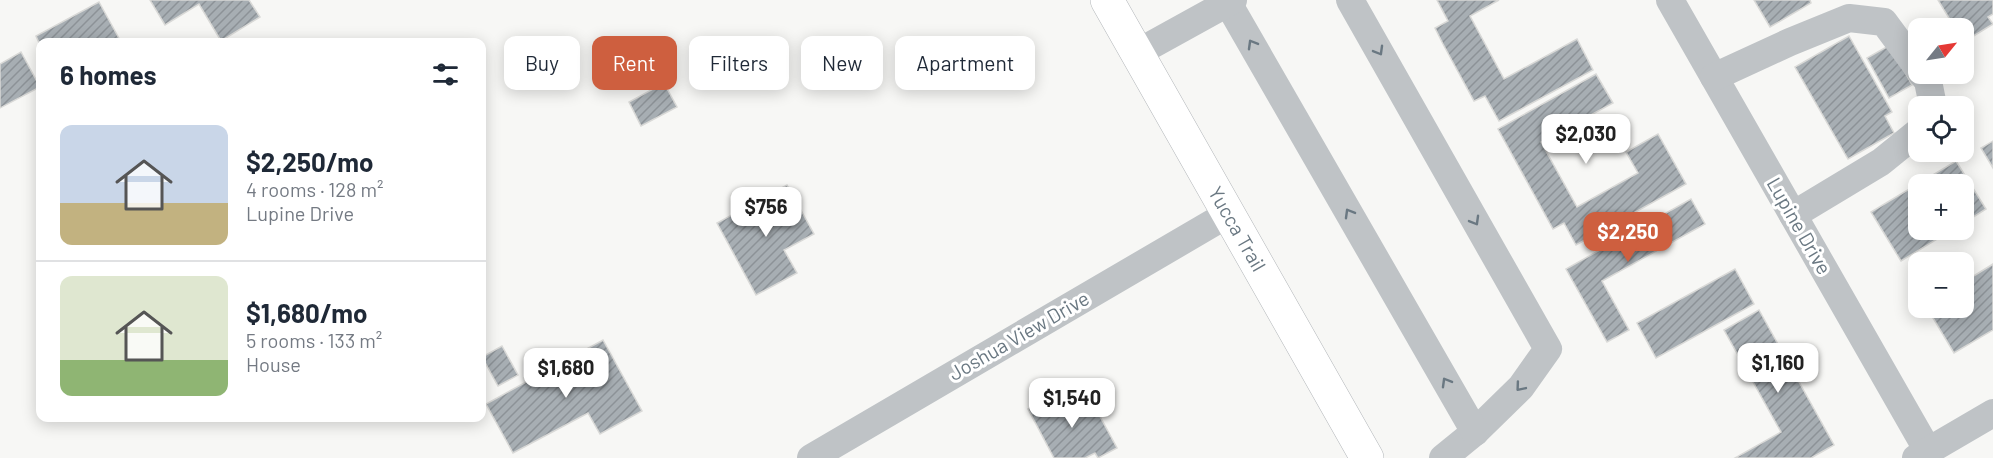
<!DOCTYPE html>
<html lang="en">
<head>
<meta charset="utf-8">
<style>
  body { margin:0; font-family:Barlow,sans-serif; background:#f2f2f3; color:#1f2937; height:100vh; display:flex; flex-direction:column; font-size:22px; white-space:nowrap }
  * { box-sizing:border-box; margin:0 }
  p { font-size:20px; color:#747a83 }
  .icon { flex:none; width:33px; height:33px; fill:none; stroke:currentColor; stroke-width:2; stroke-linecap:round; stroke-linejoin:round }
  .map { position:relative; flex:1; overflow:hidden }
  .details { position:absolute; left:36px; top:38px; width:450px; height:384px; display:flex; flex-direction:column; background:#fff; border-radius:12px; box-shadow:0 3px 15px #0003 }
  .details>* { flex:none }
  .banner { position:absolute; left:504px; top:36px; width:570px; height:54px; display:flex; gap:12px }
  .needle { width:39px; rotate:60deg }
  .controls { position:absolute; left:1908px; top:18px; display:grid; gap:12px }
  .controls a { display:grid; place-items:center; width:66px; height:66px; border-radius:12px; background:#fff; box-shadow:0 3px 15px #0003; font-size:30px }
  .price { position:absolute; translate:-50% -51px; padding:0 14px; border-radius:12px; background:#fff; color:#222; font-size:20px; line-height:39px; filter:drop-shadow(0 2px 3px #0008) }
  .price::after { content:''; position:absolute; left:50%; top:36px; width:18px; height:14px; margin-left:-9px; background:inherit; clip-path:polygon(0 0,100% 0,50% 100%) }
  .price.on { background:#ce5f3f; color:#fff }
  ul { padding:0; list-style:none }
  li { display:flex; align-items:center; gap:18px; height:150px; padding:0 24px }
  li+li { border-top:2px solid #e0e1e3 }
  li span { display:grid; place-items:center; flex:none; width:168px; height:120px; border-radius:12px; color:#555 }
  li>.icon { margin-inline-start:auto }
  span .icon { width:72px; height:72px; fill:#fffc; stroke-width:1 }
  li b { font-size:26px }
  h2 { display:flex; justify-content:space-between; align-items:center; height:72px; padding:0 24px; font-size:26px }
  .chip { padding:0 21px; border-radius:12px; background:#fff; box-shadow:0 3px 15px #0003; font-size:21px; line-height:54px }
  .chip.on { background:#ce5f3f; color:#fff }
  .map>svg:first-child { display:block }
</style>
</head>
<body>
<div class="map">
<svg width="1993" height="458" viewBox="0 0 1993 458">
  <defs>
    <pattern id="building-hatch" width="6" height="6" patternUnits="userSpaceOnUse" patternTransform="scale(1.5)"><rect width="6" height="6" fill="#a7aeb3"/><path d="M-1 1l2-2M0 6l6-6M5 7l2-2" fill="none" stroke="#8c9297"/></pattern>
  </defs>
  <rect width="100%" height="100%" fill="#f7f7f5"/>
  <g fill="url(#building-hatch)" stroke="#d9d9d7" stroke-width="1.5">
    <path d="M150,0H249L260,17L221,41L199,4L165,25Z"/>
    <path d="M1437,0H1499L1470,16L1504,79L1577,39L1593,70L1499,121L1485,96L1474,101L1443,44L1435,28L1448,21Z"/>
    <path d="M1754,0H1810L1811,3L1770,27Z"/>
    <path d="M1938,0H1993V14L1988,17L1993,24L1964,42V28H1955Z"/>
    <path d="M99,2L121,42H40V45L36,36Z"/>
    <path d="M1937,21L1941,28H1922Z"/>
    <path d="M1849,36L1892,112L1885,116L1894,133L1848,159L1795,67Z"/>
    <path d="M1890,45L1912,85L1889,98L1867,58Z"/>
    <path d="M21,52L40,87L0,108V64Z"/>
    <path d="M1596,74L1613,103L1541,142L1577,207L1638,173L1626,152L1658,134L1686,184L1576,245L1564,223L1553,229L1498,129Z"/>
    <path d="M664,83L677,107L641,126L629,102Z"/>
    <path d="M1993,141V168L1981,148Z"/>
    <path d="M1956,161L1986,209L1964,223V184H1918V230H1952L1901,261L1871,212Z"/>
    <path d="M787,185L814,234L784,250L797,273L756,295L717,223Z"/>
    <path d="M1691,199L1705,224L1602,281L1629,330L1607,342L1566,269Z"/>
    <path d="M1993,264V330L1954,353L1927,308H1964V282Z"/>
    <path d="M1735,269L1754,304L1656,358L1637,323Z"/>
    <path d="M1759,310L1834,445L1811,458H1735L1781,432L1724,330Z"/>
    <path d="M603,340L642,411L600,434L588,413L513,453L486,404Z"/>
    <path d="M502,346L518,375L498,386L482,357Z"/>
    <path d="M1057,393L1066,411L1090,398L1117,448L1098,458L1095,453L1085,458H1054L1028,409Z"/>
  </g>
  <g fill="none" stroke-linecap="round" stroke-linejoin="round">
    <defs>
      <path id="major" d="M1107,0L1367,458"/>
    </defs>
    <use href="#major" stroke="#b3b7ba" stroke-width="34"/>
    <g stroke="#bfc3c6" stroke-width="28">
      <path d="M1350,0L1548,349L1521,387L1475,432L1443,458"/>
      <path d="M1670,0L1928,451"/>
      <path d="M1228,3L1475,432"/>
      <path d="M1137,53L1233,0"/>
      <path d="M1922,74L1928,81L1933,106"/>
      <path d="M1714,77L1790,42L1849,18L1884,22L1918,68"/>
      <path d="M1793,215L1881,162L1918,132"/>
      <path d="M811,458L1228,214"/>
      <path d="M1916,458L1993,413"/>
    </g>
    <use href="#major" stroke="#fff" stroke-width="33"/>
  </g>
  <defs><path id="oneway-chevron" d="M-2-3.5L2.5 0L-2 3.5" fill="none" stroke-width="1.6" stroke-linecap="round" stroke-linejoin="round" transform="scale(1.5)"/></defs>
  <g stroke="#6a7882">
    <use href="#oneway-chevron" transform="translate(1252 44) rotate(-120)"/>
    <use href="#oneway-chevron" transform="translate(1379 51) rotate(60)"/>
    <use href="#oneway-chevron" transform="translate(1349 213) rotate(-120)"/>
    <use href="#oneway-chevron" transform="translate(1475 221) rotate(60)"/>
    <use href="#oneway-chevron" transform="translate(1446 382) rotate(-120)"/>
    <use href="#oneway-chevron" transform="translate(1520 387) rotate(130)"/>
  </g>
  <g text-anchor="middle" stroke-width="6" stroke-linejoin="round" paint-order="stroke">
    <g font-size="20" fill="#6a7882" stroke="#fff">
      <text transform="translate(1799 226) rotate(60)" y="7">Lupine Drive</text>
      <text transform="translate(1237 229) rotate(60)" y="7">Yucca Trail</text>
      <text transform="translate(1019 336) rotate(-30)" y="7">Joshua View Drive</text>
    </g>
  </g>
</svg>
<div class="controls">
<a><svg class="needle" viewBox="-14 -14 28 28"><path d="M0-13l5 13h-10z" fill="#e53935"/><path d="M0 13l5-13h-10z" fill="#747a83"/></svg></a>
<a><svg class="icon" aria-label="locate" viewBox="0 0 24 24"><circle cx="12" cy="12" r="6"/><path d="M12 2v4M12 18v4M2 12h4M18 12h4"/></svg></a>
<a>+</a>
<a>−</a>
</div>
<b class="price" style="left:1586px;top:165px">$2,030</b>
<b class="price" style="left:766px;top:238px">$756</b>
<b class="price on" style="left:1628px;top:263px">$2,250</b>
<b class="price" style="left:1778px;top:394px">$1,160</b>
<b class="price" style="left:566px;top:399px">$1,680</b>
<b class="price" style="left:1072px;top:429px">$1,540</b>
<div class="banner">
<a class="chip">Buy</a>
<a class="chip on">Rent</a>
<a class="chip">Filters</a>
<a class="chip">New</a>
<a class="chip">Apartment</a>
</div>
<section class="details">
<h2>6 homes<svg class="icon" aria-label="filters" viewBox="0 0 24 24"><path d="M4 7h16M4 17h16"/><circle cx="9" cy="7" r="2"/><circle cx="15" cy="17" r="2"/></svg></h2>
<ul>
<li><span style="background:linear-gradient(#c9d6e8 65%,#c2b280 0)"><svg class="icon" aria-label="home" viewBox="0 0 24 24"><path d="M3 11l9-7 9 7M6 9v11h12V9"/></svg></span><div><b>$2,250/mo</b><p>4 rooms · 128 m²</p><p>Lupine Drive</p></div></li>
<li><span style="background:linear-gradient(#dfe7d0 70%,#8fb573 0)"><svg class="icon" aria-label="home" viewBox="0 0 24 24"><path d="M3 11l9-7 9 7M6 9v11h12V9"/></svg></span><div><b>$1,680/mo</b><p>5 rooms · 133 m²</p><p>House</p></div></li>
</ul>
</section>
</div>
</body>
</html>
